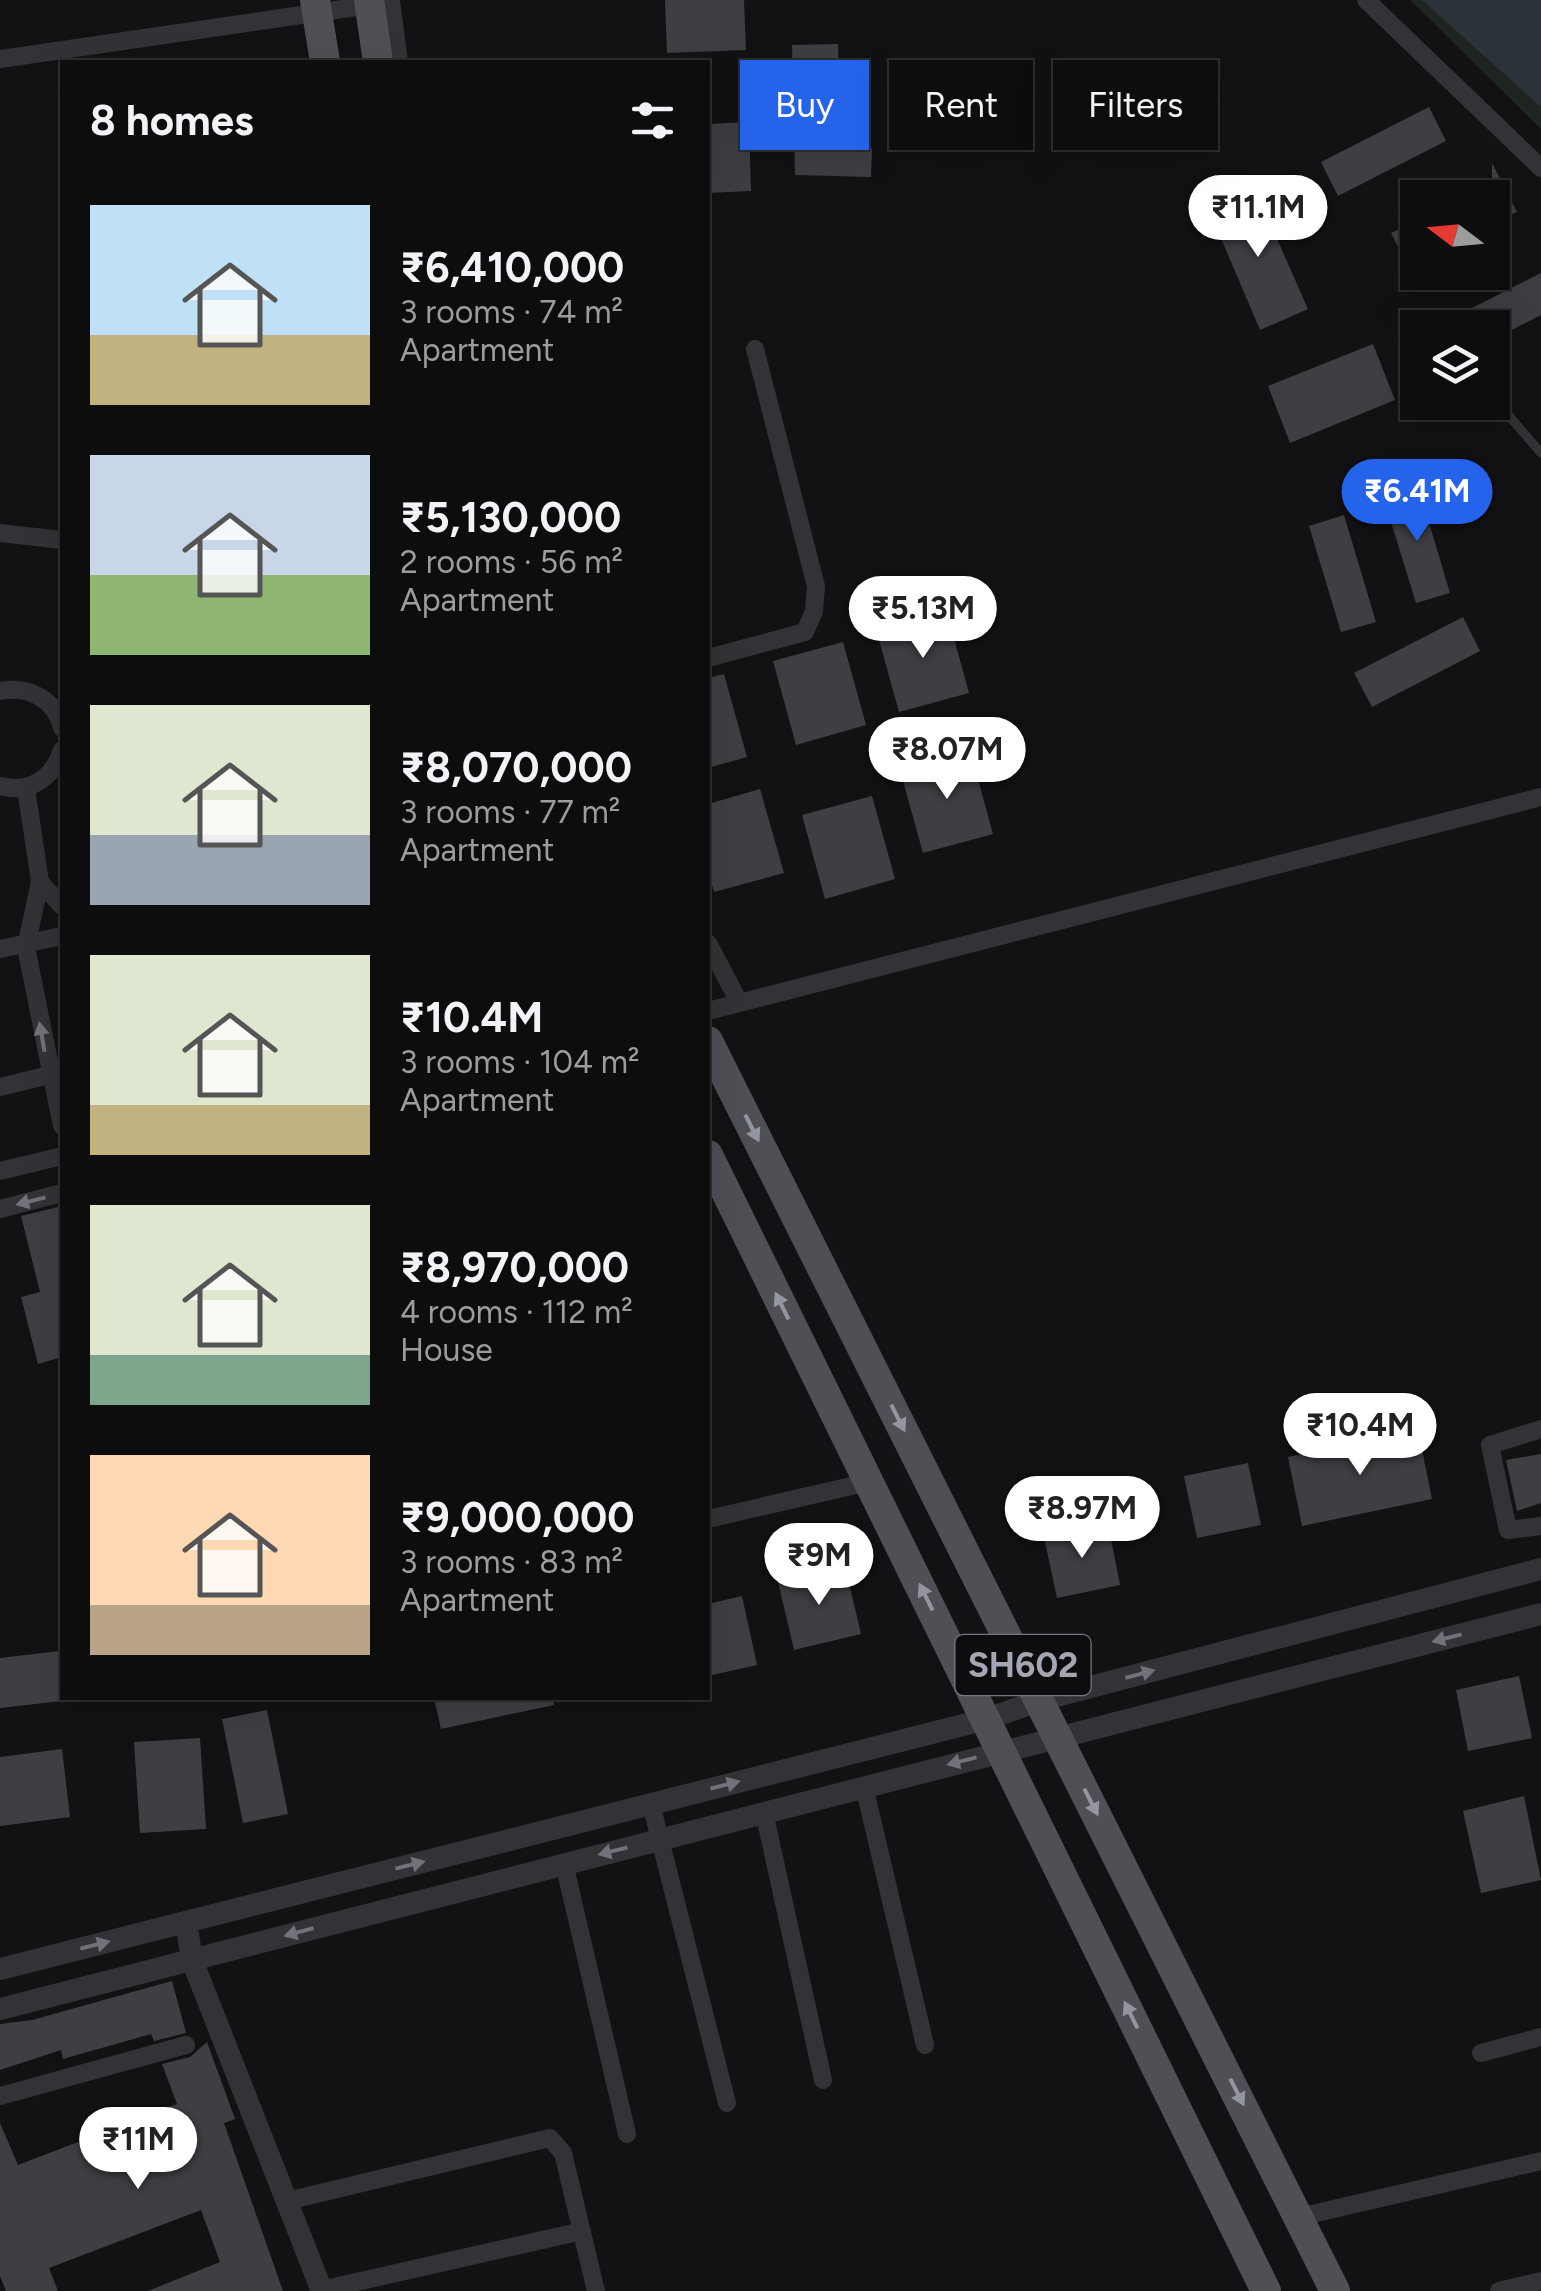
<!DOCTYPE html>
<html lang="en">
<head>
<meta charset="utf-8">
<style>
  body { margin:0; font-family:Figtree,sans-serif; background:#1c1b1c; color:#f1f3f6; height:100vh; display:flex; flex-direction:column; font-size:38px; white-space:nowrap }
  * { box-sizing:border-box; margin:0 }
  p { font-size:32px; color:#9b9c9e }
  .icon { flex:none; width:55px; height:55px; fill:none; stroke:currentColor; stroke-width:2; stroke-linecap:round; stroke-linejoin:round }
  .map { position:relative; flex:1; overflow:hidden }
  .panel { position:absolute; left:60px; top:60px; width:650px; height:1640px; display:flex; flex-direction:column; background:#0e0d0e; border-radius:0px; box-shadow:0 10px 40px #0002,0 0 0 2px #2e2d2e }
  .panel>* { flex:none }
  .guide { position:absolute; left:740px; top:60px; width:650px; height:90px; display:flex; gap:20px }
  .needle { width:65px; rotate:286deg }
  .buttons { position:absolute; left:1400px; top:180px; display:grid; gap:20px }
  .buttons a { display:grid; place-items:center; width:110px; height:110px; border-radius:0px; background:#0e0d0e; box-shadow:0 10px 40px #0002,0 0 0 2px #2e2d2e; font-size:50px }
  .price { position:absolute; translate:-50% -85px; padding:0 22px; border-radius:35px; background:#fff; color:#222; font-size:32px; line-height:65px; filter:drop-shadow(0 2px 5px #0008) }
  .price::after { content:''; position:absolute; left:50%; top:60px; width:30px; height:22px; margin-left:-15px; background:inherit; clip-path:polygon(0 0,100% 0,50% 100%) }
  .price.active { background:#2563eb; color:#fff }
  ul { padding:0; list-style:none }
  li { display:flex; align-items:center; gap:30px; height:250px; padding:0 30px }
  li span { display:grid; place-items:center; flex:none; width:280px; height:200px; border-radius:0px; color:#555 }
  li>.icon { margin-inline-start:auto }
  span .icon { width:120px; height:120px; fill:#fffc; stroke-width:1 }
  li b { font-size:42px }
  h2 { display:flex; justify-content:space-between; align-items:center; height:120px; padding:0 30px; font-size:42px }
  .pill { padding:0 35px; border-radius:0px; background:#0e0d0e; box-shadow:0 10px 40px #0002,0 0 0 2px #2e2d2e; font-size:35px; line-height:90px }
  .pill.active { background:#2563eb; color:#fff }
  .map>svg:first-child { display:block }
</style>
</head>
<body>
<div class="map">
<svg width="1541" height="2291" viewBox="0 0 1541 2291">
  <rect width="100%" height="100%" fill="#121113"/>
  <path fill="#1e2520" d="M1410,0H1510L1541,31V129Z"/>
  <path fill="#2c323a" d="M1422,0H1541V107Z"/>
  <g fill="#3e3f43">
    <path d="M665,0H744L746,50L667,53Z"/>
    <path d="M838,44L841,147L872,148L871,177L795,175L792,45Z"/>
    <path d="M1429,107L1446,141L1338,196L1321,162Z"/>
    <path d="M749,122L751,191L708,193V124Z"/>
    <path d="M1492,163L1517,212L1492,224V198H1461L1492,181Z"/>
    <path d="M1255,189L1308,309L1260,330L1209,210Z"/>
    <path d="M1418,220V285L1391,233Z"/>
    <path d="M1541,273V315L1492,340V328H1481L1472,308Z"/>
    <path d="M1373,344L1395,400L1290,443L1268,386Z"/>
    <path d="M1418,486L1450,593L1416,603L1383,496Z"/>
    <path d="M1344,515L1376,622L1341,632L1309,526Z"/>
    <path d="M946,609L969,693L899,712L876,629Z"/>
    <path d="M1463,617L1480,651L1372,707L1354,673Z"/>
    <path d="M843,642L866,725L796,745L773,661Z"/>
    <path d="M724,674L747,757L708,768V678Z"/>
    <path d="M970,750L993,834L923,853L900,770Z"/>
    <path d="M760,789L784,873L714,892L708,869V804Z"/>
    <path d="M872,796L895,879L825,899L802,815Z"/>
    <path d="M62,1206V1357L38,1364L21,1297L40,1292L21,1216Z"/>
    <path d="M1418,1430L1432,1499L1302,1526L1288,1457Z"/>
    <path d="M1541,1454V1503L1517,1511L1506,1460Z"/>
    <path d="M1248,1463L1261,1525L1197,1538L1184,1476Z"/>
    <path d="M1108,1524L1120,1585L1057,1598L1044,1537Z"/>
    <path d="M845,1566L861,1634L794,1650L778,1582Z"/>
    <path d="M742,1596L757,1665L708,1676V1604Z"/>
    <path d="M59,1651L62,1701L0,1708V1658Z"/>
    <path d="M1519,1676L1532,1738L1468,1751L1456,1690Z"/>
    <path d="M434,1698H553L554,1705L441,1729Z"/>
    <path d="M267,1710L288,1814L243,1823L222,1719Z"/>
    <path d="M200,1738L206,1829L140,1833L134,1742Z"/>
    <path d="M62,1749L70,1817L0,1826V1757Z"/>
    <path d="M1524,1796L1541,1880L1481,1893L1463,1811Z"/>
    <path d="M172,1981L186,2033L154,2041L151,2034L63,2059L61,2050L0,2070V2024L32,2020Z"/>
    <path d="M207,2042L235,2119L224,2123L283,2291H148L220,2262L201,2210L49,2268L58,2291H6L0,2276V2123L18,2165L177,2104L162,2064L190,2057Z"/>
  </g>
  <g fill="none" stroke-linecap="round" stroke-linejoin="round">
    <path stroke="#333337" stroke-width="9" d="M1492,396L1541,453"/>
    <g stroke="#333337" stroke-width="18">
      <path d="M391,0L399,62"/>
      <path d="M1366,0L1541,168"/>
      <path d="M0,59L370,5"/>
      <path d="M0,533L62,540"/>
      <path d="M708,658L805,632L814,611L816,586L755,349"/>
      <path d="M0,691C28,686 55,698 62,728"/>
      <path d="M0,786C30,794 53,778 62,750"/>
      <path d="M26,788L40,882L26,947L62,1126"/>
      <path d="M40,882L62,906"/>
      <path d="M708,943L739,1002"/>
      <path d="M0,949L62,936"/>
      <path d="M708,1011L1541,797"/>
      <path d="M0,1087L62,1072"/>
      <path d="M0,1171L62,1156"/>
      <path d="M0,1209L62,1193"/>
      <path d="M1541,1429L1490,1445L1508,1530L1541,1526"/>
      <path d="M708,1519L869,1482"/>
      <path d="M864,1786L925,2045"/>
      <path d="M651,1804L727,2103"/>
      <path d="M764,1812L823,2080"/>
      <path d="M564,1863L627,2134"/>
      <path d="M1481,2053L1541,2037"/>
      <path d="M0,2096L186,2045"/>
      <path d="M287,2201L550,2138L563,2153L596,2291"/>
      <path d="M1299,2217L1541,2161"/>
      <path d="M321,2290L582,2231"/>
      <path d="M1499,2291L1541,2281"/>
    </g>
    <g stroke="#333337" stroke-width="22">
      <path d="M186,1922L192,1960L322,2291"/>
      <path d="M0,1969L987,1719L1041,1700L1541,1569"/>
      <path d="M0,2009L1541,1614"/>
    </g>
    <g stroke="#4f4f56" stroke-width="30">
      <path d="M315,0L325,62"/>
      <path d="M369,0L378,62"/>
      <path d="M708,1041L1335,2291"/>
      <path d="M708,1155L1266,2291"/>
    </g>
  </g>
  <defs><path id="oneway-solid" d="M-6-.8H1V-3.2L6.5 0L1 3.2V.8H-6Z" transform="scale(2.5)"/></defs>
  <g fill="#71727b">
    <use href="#oneway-solid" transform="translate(42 1037) rotate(-100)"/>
    <use href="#oneway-solid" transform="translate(31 1201) rotate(166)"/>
    <use href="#oneway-solid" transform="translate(1447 1638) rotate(166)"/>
    <use href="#oneway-solid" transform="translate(1140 1674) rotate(-15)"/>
    <use href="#oneway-solid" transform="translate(962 1761) rotate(166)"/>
    <use href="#oneway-solid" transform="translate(725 1785) rotate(-14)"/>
    <use href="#oneway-solid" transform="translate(613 1851) rotate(166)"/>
    <use href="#oneway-solid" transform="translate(410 1865) rotate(-14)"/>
    <use href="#oneway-solid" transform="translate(299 1932) rotate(165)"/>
    <use href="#oneway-solid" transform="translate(95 1945) rotate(-14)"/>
  </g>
  <g fill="#9395a0">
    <use href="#oneway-solid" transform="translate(752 1128) rotate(63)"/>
    <use href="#oneway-solid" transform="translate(782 1306) rotate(-116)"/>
    <use href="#oneway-solid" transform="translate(898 1418) rotate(63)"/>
    <use href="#oneway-solid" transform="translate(926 1597) rotate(-116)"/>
    <use href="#oneway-solid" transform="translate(1091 1802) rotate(63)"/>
    <use href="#oneway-solid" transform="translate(1131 2015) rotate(-116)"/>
    <use href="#oneway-solid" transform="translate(1237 2092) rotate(63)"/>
  </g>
  <g text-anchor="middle" stroke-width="9" stroke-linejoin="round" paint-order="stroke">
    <rect fill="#0d0c0e" stroke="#777881" stroke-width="2.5" x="955.5" y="1635" width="135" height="60" rx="8"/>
    <g font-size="35" font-weight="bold" fill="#a4a6b2">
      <text x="1023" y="1677">SH602</text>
    </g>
  </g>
</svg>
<div class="buttons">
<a><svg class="needle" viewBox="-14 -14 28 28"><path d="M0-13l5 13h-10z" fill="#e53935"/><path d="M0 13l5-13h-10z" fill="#9b9c9e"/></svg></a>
<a><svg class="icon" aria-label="layers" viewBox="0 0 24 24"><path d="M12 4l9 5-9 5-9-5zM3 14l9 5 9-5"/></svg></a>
</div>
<b class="price" style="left:1258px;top:260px">₹11.1M</b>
<b class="price active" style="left:1417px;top:544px">₹6.41M</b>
<b class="price" style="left:923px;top:661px">₹5.13M</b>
<b class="price" style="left:947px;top:802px">₹8.07M</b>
<b class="price" style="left:1360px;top:1478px">₹10.4M</b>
<b class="price" style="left:1082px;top:1561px">₹8.97M</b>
<b class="price" style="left:819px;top:1608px">₹9M</b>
<b class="price" style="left:138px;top:2192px">₹11M</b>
<div class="guide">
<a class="pill active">Buy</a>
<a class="pill">Rent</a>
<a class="pill">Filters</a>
</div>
<section class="panel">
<h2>8 homes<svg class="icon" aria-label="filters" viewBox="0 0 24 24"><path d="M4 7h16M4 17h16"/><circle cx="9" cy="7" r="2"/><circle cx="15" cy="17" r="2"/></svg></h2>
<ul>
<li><span style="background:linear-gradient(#bfe0f5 65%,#c2b280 0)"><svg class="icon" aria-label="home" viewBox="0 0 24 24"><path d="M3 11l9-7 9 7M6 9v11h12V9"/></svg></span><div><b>₹6,410,000</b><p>3 rooms · 74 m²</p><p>Apartment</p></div></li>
<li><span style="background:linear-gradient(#c9d6e8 60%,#8fb573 0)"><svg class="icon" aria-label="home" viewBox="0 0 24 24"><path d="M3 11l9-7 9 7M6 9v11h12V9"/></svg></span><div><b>₹5,130,000</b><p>2 rooms · 56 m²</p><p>Apartment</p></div></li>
<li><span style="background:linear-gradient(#dfe7d0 65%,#9aa5b1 0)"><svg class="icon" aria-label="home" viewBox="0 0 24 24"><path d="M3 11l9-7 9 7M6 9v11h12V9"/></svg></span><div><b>₹8,070,000</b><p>3 rooms · 77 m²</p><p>Apartment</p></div></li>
<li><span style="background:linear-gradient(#dfe7d0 75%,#c2b280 0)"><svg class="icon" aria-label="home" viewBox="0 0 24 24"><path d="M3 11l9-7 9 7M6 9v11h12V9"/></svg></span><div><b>₹10.4M</b><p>3 rooms · 104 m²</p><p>Apartment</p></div></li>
<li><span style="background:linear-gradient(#dfe7d0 75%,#7fa58c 0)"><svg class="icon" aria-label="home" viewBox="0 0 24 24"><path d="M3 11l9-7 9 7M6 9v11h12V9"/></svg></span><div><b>₹8,970,000</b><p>4 rooms · 112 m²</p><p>House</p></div></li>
<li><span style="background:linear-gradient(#ffd9b3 75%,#b9a48a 0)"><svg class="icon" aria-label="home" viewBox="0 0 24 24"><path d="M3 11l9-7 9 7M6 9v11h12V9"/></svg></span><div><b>₹9,000,000</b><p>3 rooms · 83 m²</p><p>Apartment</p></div></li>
</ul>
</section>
</div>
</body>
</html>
